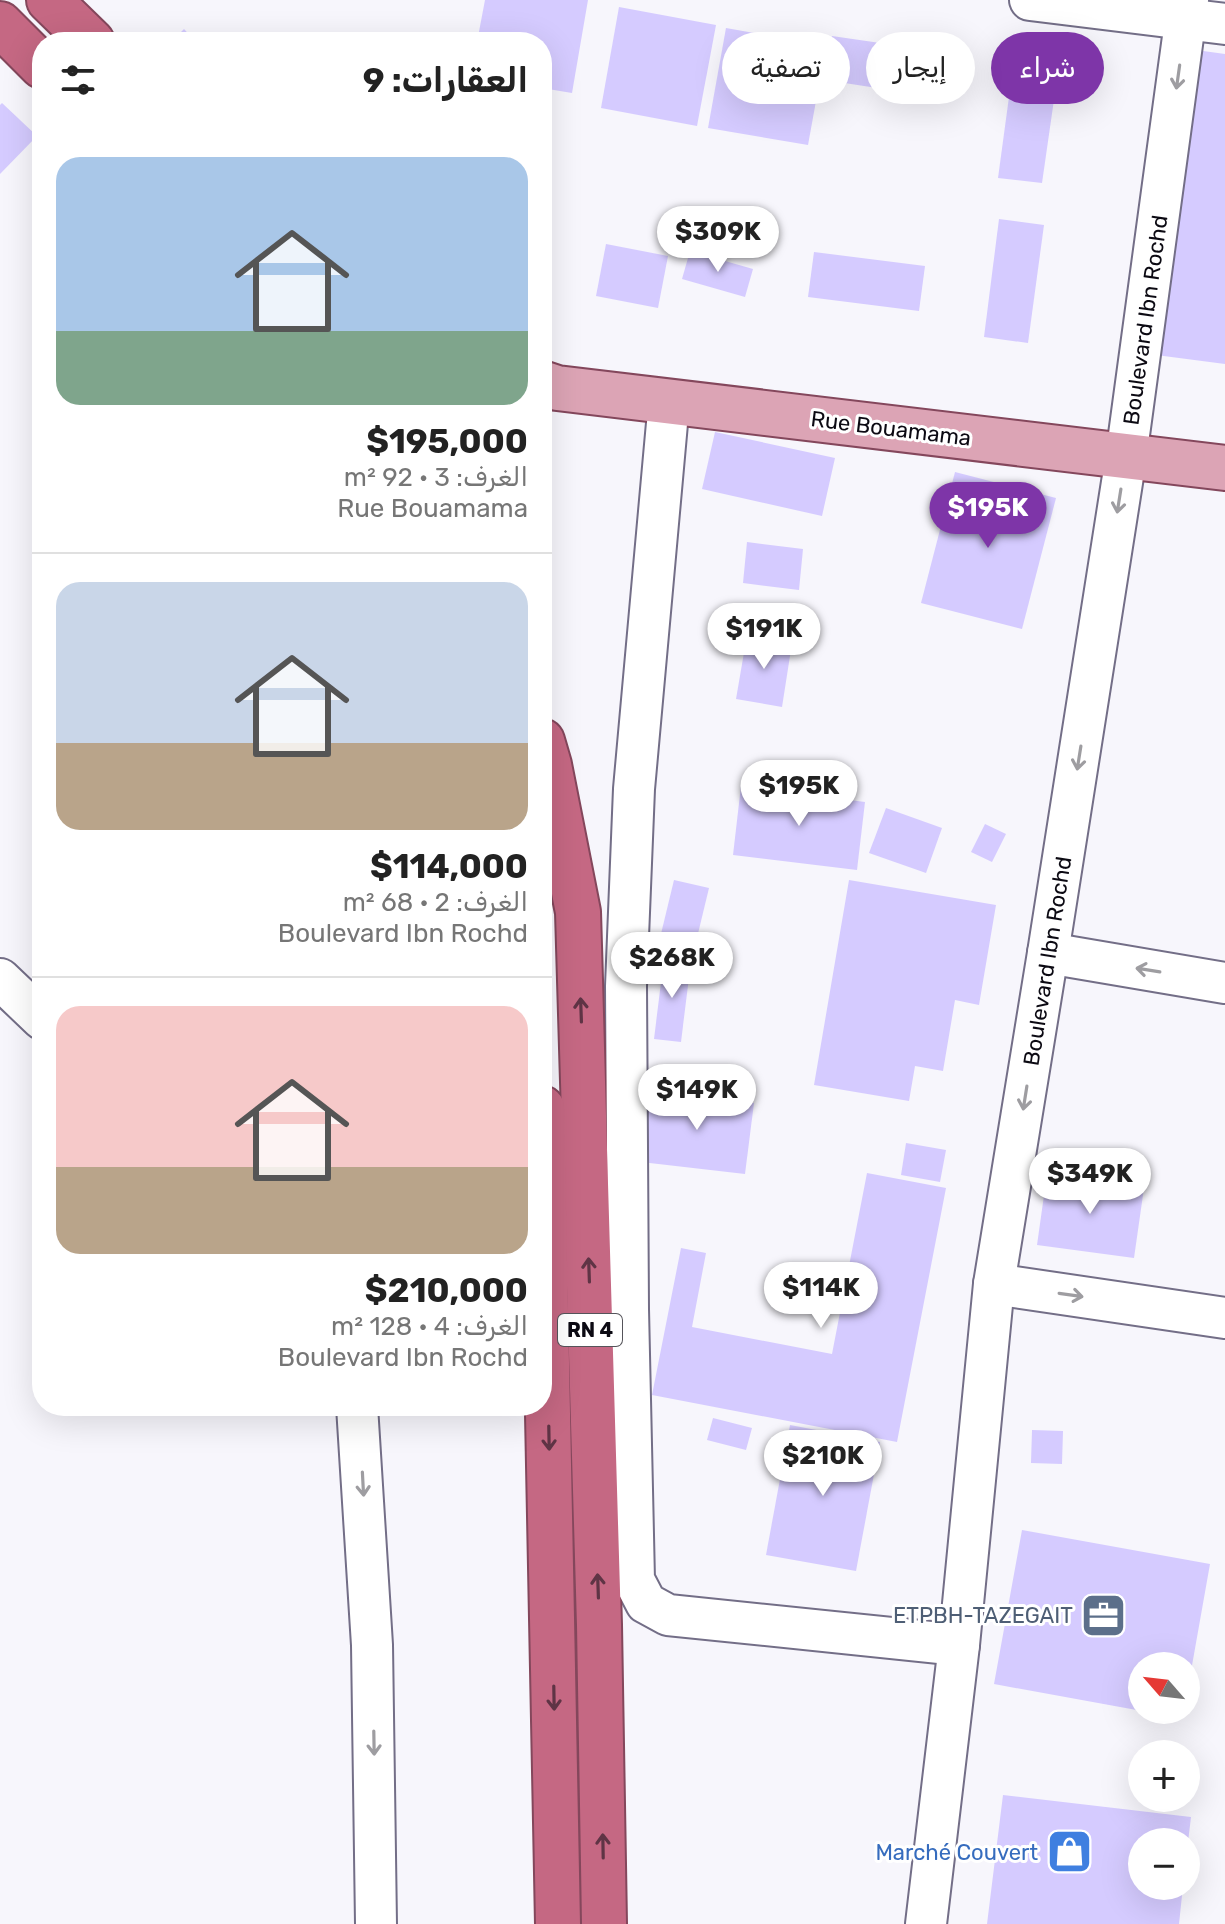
<!DOCTYPE html>
<html lang="ar">
<head>
<meta charset="utf-8">
<style>
  body { margin:0; font-family:Rubik,"Noto Naskh Arabic",sans-serif; background:#f2f2f2; color:#222; direction:rtl; height:100vh; display:flex; flex-direction:column; font-size:30px; white-space:nowrap }
  * { box-sizing:border-box; margin:0 }
  p { font-size:26px; color:#767676 }
  .icon { flex:none; width:44px; height:44px; fill:none; stroke:currentColor; stroke-width:2; stroke-linecap:round; stroke-linejoin:round }
  .map { position:relative; flex:1; overflow:hidden; direction:ltr }
  .side { position:absolute; left:32px; top:32px; width:520px; height:1384px; display:flex; flex-direction:column; background:#fff; border-radius:32px; box-shadow:0 8px 32px #0002; direction:rtl }
  .side>* { flex:none }
  .banner { position:absolute; left:576px; top:32px; width:528px; height:72px; direction:rtl; display:flex; gap:16px }
  .needle { width:52px; rotate:298deg }
  .buttons { position:absolute; left:1128px; top:1652px; display:grid; gap:16px }
  .buttons a { display:grid; place-items:center; width:72px; height:72px; border-radius:50%; background:#fff; box-shadow:0 8px 32px #0002; font-size:40px }
  .price { position:absolute; translate:-50% -68px; padding:0 18px; border-radius:28px; background:#fff; color:#222; font-size:26px; line-height:52px; filter:drop-shadow(0 2px 4px #0008) }
  .price::after { content:''; position:absolute; left:50%; top:48px; width:24px; height:18px; margin-left:-12px; background:inherit; clip-path:polygon(0 0,100% 0,50% 100%) }
  .price.on { background:#7e35a8; color:#fff }
  ul { padding:0; list-style:none }
  li { display:grid; align-content:center; gap:16px; height:424px; padding:0 24px }
  li+li { border-top:2px solid #e0e0e0 }
  li span { display:grid; place-items:center; height:248px; border-radius:24px; color:#555 }
  li>.icon { margin-inline-start:auto }
  span .icon { width:144px; height:144px; fill:#fffc; stroke-width:1 }
  li b { font-size:34px }
  h2 { display:flex; justify-content:space-between; align-items:center; height:96px; padding:0 24px; font-size:34px }
  .pill { padding:0 28px; border-radius:36px; background:#fff; box-shadow:0 8px 32px #0002; font-size:28px; line-height:72px }
  .pill.on { background:#7e35a8; color:#fff }
  .map>svg:first-child { display:block }
</style>
</head>
<body>
<div class="map">
<svg width="1225" height="1924" viewBox="0 0 1225 1924">
  <rect width="100%" height="100%" fill="#f7f6fc"/>
  <g fill="#d5cbff">
    <path d="M485,0H588L572,93L542,88V42H477Z"/>
    <path d="M619,7L716,25L697,126L601,108Z"/>
    <path d="M726,28L826,46L808,145L708,128Z"/>
    <path d="M184,29L196,42H171Z"/>
    <path d="M832,36L949,53L942,98L825,80Z"/>
    <path d="M1196,50L1225,54V364L1156,355Z"/>
    <path d="M1014,60L1059,65L1042,183L998,178Z"/>
    <path d="M2,103L37,136L0,174V105Z"/>
    <path d="M999,219L1044,225L1028,343L984,337Z"/>
    <path d="M606,244L668,256L658,308L596,296Z"/>
    <path d="M690,251L753,269L745,297L682,279Z"/>
    <path d="M814,252L925,266L919,311L808,297Z"/>
    <path d="M715,432L835,458L822,516L702,489Z"/>
    <path d="M955,472L1056,498L1022,629L921,603Z"/>
    <path d="M747,542L803,549L799,590L743,583Z"/>
    <path d="M747,635L792,643L782,707L736,699Z"/>
    <path d="M741,786L865,802L857,870L733,855Z"/>
    <path d="M886,808L942,828L926,873L869,853Z"/>
    <path d="M985,824L1006,834L992,862L971,852Z"/>
    <path d="M674,880L709,888L695,946L660,938Z"/>
    <path d="M849,880L996,905L979,1005L955,1000L943,1071L915,1066L909,1101L814,1085Z"/>
    <path d="M664,958L691,961L681,1042L654,1039Z"/>
    <path d="M650,1090L754,1103L745,1174L641,1162Z"/>
    <path d="M906,1143L946,1150L940,1182L901,1175Z"/>
    <path d="M867,1173L946,1188L897,1442L652,1395L681,1248L706,1253L692,1327L832,1354Z"/>
    <path d="M1047,1174L1144,1188L1134,1258L1037,1245Z"/>
    <path d="M713,1418L752,1428L746,1450L707,1440Z"/>
    <path d="M790,1425L880,1442L856,1571L766,1555Z"/>
    <path d="M1032,1430L1063,1431L1062,1464L1031,1463Z"/>
    <path d="M1022,1530L1210,1564L1188,1688H1186V1666H1142V1711L994,1684Z"/>
    <path d="M1146,1710H1184L1182,1718L1146,1712Z"/>
    <path d="M1003,1795L1191,1817L1188,1842H1142V1886H1183L1179,1924H987Z"/>
  </g>
  <g fill="none" stroke-linecap="round" stroke-linejoin="round">
    <defs>
      <g id="minor">
        <path d="M1030,0L1225,24"/>
        <path d="M669,401L634,789L626,986L628,1309L634,1580L646,1603L668,1615L959,1645"/>
        <path d="M1048,953L1225,983"/>
        <path d="M0,979L42,1019"/>
        <path d="M994,1284L1225,1318"/>
        <path d="M357,1406L372,1645L376,1924"/>
        <path d="M926,1924L959,1645L994,1284L1048,953L1126,457L1188,0"/>
      </g>
      <path id="major" d="M542,383L557,388L1225,468"/>
      <g id="highway">
        <path d="M49,0L92,42"/>
        <path d="M0,24L42,66"/>
        <path d="M542,741L549,765L578,912L599,1625L604,1924"/>
        <path d="M542,1108L558,1924"/>
      </g>
    </defs>
    <use href="#minor" stroke="#736e87" stroke-width="44"/>
    <use href="#major" stroke="#84475c" stroke-width="48"/>
    <use href="#highway" stroke="#84475c" stroke-width="48"/>
    <use href="#minor" stroke="#fff" stroke-width="40"/>
    <use href="#major" stroke="#dca4b5" stroke-width="44"/>
    <use href="#highway" stroke="#c56883" stroke-width="44"/>
  </g>
  <defs><path id="oneway-shaft" d="M-6 0H5M1.5-3L5.5 0L1.5 3" fill="none" stroke-width="1.6" stroke-linecap="round" stroke-linejoin="round" transform="scale(2)"/></defs>
  <g stroke="#9e9da1">
    <use href="#oneway-shaft" transform="translate(1178 77) rotate(98)"/>
    <use href="#oneway-shaft" transform="translate(1119 501) rotate(99)"/>
    <use href="#oneway-shaft" transform="translate(1079 758) rotate(99)"/>
    <use href="#oneway-shaft" transform="translate(1148 970) rotate(-171)"/>
    <use href="#oneway-shaft" transform="translate(1025 1098) rotate(99)"/>
    <use href="#oneway-shaft" transform="translate(1071 1295) rotate(8)"/>
    <use href="#oneway-shaft" transform="translate(363 1484) rotate(87)"/>
    <use href="#oneway-shaft" transform="translate(374 1743) rotate(89)"/>
  </g>
  <g stroke="#5f3445">
    <use href="#oneway-shaft" transform="translate(581 1010) rotate(-92)"/>
    <use href="#oneway-shaft" transform="translate(589 1270) rotate(-92)"/>
    <use href="#oneway-shaft" transform="translate(549 1438) rotate(89)"/>
    <use href="#oneway-shaft" transform="translate(598 1586) rotate(-92)"/>
    <use href="#oneway-shaft" transform="translate(554 1698) rotate(89)"/>
    <use href="#oneway-shaft" transform="translate(603 1846) rotate(-91)"/>
  </g>
  <defs>
    <symbol id="office-square" viewBox="-11 -11 22 22"><rect x="-9" y="-9" width="18" height="18" rx="4" fill="#5c6f8a" stroke="#fff"/><path d="M-6-3h4V-5.5h4V-3h4V5H-6ZM-1-4.5V-3h2v-1.5ZM-6 0V1H6V0Z" fill="#fff"/></symbol>
    <symbol id="shop-square" viewBox="-11 -11 22 22"><rect x="-9" y="-9" width="18" height="18" rx="4" fill="#3f7fe0" stroke="#fff"/><path d="M-5-2.5h2.3a2.7 3.5 0 0 1 5.4 0H5L5.5 6h-11ZM-1.5-2.5h3a1.5 2.3 0 0 0-3 0Z" fill="#fff"/></symbol>
  </defs>
  <g fill-rule="evenodd">
    <use href="#office-square" x="1078" y="1590" width="51" height="51"/>
    <use href="#shop-square" x="1044" y="1826" width="51" height="51"/>
  </g>
  <g text-anchor="middle" stroke-width="6" stroke-linejoin="round" paint-order="stroke">
    <rect fill="#fff" stroke="#55545a" stroke-width="2" x="558" y="1314" width="64" height="32" rx="6"/>
    <g font-size="20" font-weight="bold" fill="#0c0a13">
      <text x="590" y="1337">RN 4</text>
    </g>
    <g font-size="22" fill="#0c0a13" stroke="#fff">
      <text transform="translate(1145 320) rotate(-82)" y="8">Boulevard Ibn Rochd</text>
      <text transform="translate(891 428) rotate(7)" y="8">Rue Bouamama</text>
      <text transform="translate(1047 961) rotate(-81)" y="8">Boulevard Ibn Rochd</text>
    </g>
    <g font-size="22" fill="#4e5e75" stroke="#fff" text-anchor="end">
      <text x="1073" y="1623">ETPBH-TAZEGAIT</text>
    </g>
    <g font-size="22" fill="#366cbe" stroke="#fff" text-anchor="end">
      <text x="1038" y="1860">Marché Couvert</text>
    </g>
  </g>
</svg>
<div class="buttons">
<a><svg class="needle" viewBox="-14 -14 28 28"><path d="M0-13l5 13h-10z" fill="#e53935"/><path d="M0 13l5-13h-10z" fill="#767676"/></svg></a>
<a>+</a>
<a>−</a>
</div>
<b class="price" style="left:718px;top:274px">$309K</b>
<b class="price on" style="left:988px;top:550px">$195K</b>
<b class="price" style="left:764px;top:671px">$191K</b>
<b class="price" style="left:799px;top:828px">$195K</b>
<b class="price" style="left:672px;top:1000px">$268K</b>
<b class="price" style="left:697px;top:1132px">$149K</b>
<b class="price" style="left:1090px;top:1216px">$349K</b>
<b class="price" style="left:821px;top:1330px">$114K</b>
<b class="price" style="left:823px;top:1498px">$210K</b>
<div class="banner">
<a class="pill on">شراء</a>
<a class="pill">إيجار</a>
<a class="pill">تصفية</a>
</div>
<section class="side">
<h2>العقارات: 9<svg class="icon" aria-label="filters" viewBox="0 0 24 24"><path d="M4 7h16M4 17h16"/><circle cx="9" cy="7" r="2"/><circle cx="15" cy="17" r="2"/></svg></h2>
<ul>
<li><span style="background:linear-gradient(#a9c7e8 70%,#7fa58c 0)"><svg class="icon" aria-label="home" viewBox="0 0 24 24"><path d="M3 11l9-7 9 7M6 9v11h12V9"/></svg></span><div><b>$195,000</b><p>الغرف: 3 · 92 m²</p><p>Rue Bouamama</p></div></li>
<li><span style="background:linear-gradient(#c9d6e8 65%,#b9a48a 0)"><svg class="icon" aria-label="home" viewBox="0 0 24 24"><path d="M3 11l9-7 9 7M6 9v11h12V9"/></svg></span><div><b>$114,000</b><p>الغرف: 2 · 68 m²</p><p>Boulevard Ibn Rochd</p></div></li>
<li><span style="background:linear-gradient(#f6c9c9 65%,#b9a48a 0)"><svg class="icon" aria-label="home" viewBox="0 0 24 24"><path d="M3 11l9-7 9 7M6 9v11h12V9"/></svg></span><div><b>$210,000</b><p>الغرف: 4 · 128 m²</p><p>Boulevard Ibn Rochd</p></div></li>
</ul>
</section>
</div>
</body>
</html>
